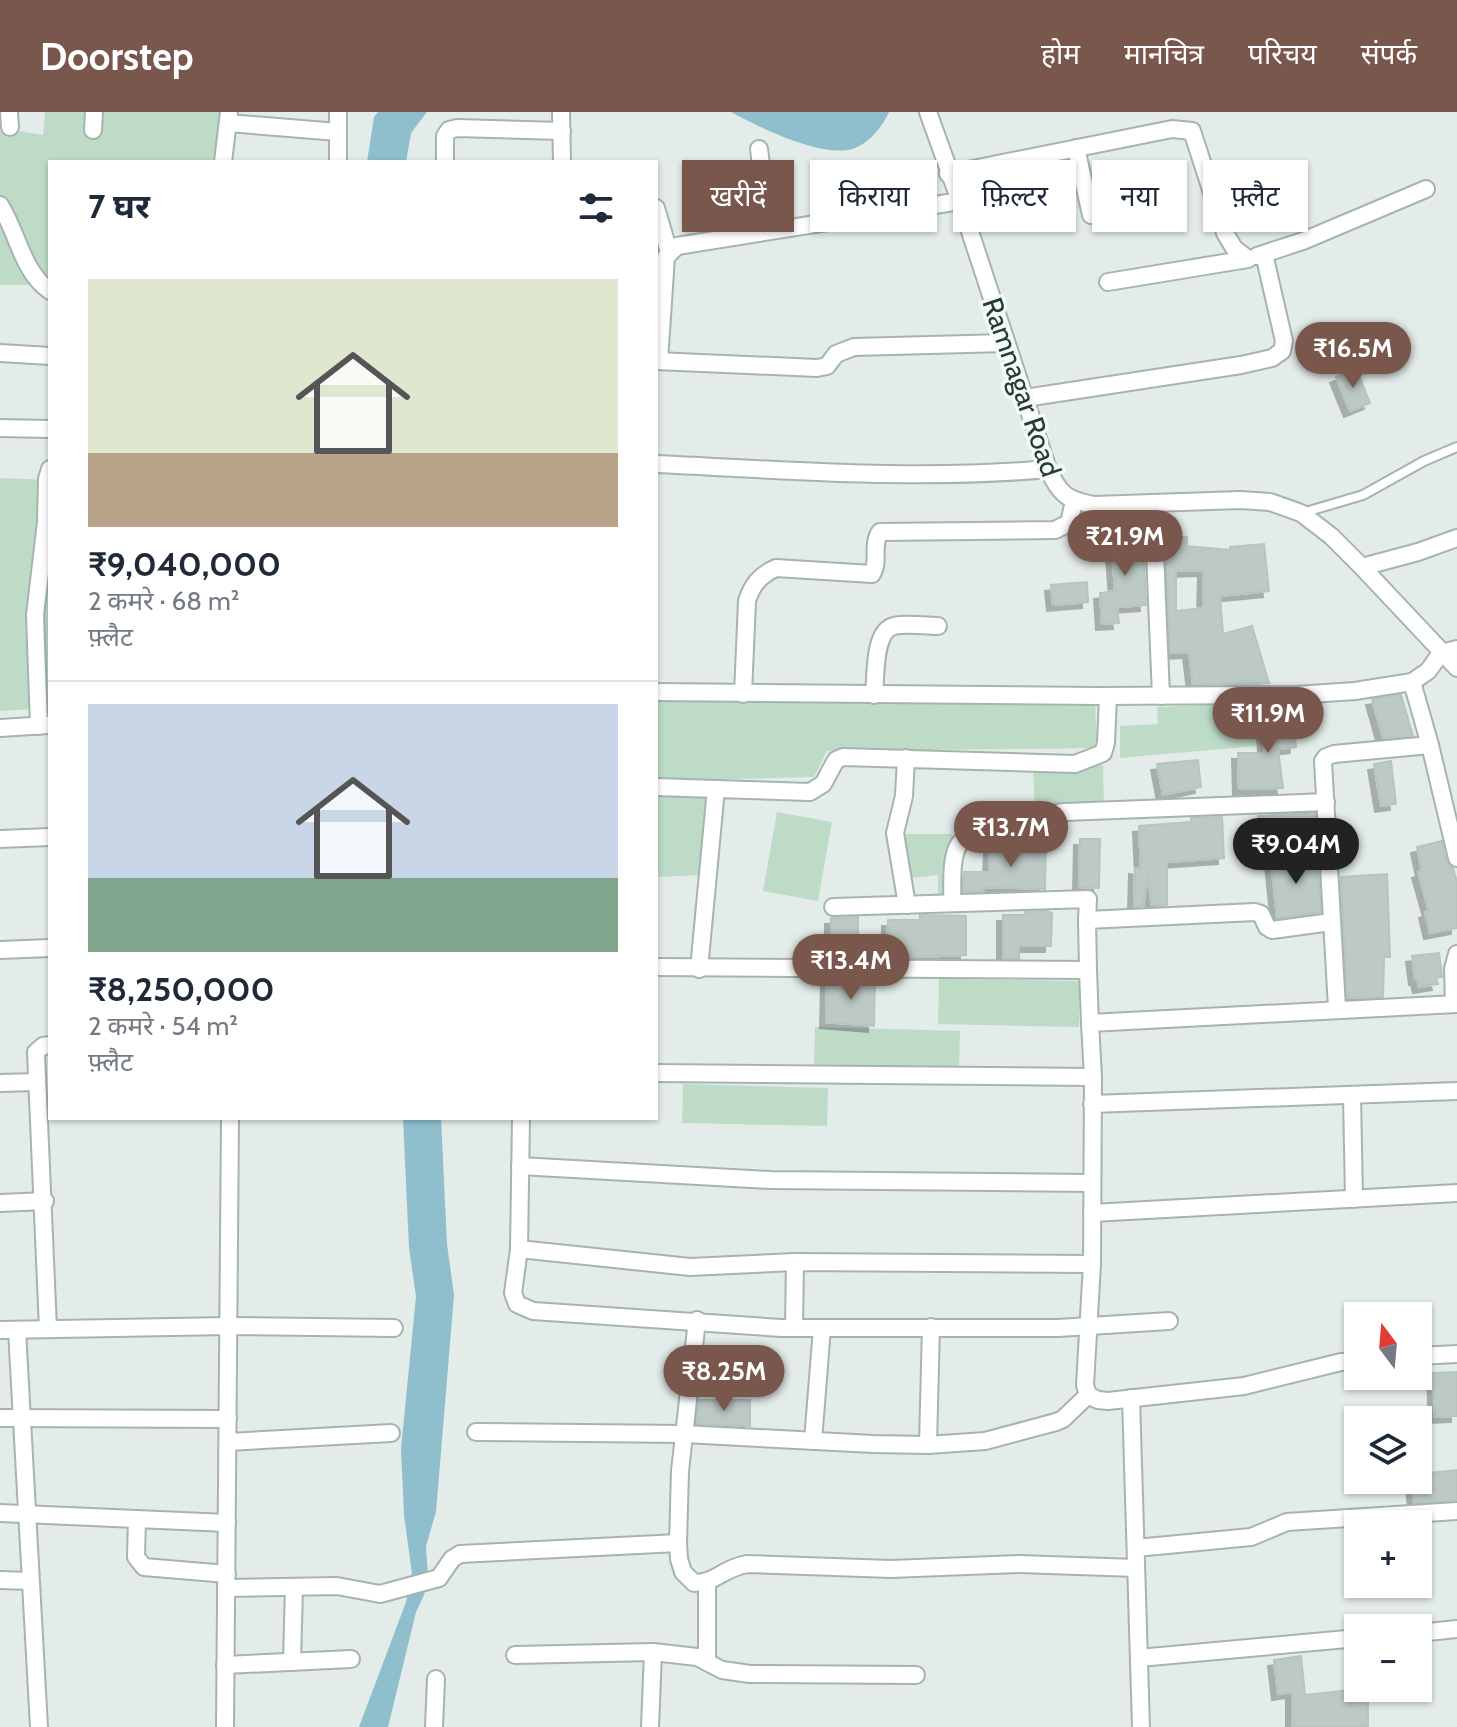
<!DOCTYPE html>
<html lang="hi">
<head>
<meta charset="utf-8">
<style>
  body { margin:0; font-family:Cabin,"Noto Sans Devanagari",sans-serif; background:#f6f6f7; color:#1f2937; height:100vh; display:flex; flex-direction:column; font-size:30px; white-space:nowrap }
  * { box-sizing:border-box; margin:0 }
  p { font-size:26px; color:#747a83 }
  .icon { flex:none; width:44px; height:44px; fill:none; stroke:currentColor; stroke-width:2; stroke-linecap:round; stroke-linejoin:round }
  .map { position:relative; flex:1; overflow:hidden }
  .details { position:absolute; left:48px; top:48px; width:610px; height:960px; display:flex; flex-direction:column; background:#fff; border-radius:0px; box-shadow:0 2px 6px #0004 }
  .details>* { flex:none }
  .guide { position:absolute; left:682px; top:48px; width:654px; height:72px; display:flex; gap:16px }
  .needle { width:52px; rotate:344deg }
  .controls { position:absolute; left:1344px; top:1190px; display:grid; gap:16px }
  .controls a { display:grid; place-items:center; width:88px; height:88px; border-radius:0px; background:#fff; box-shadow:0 2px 6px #0004; font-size:40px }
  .price { position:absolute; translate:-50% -68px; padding:0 18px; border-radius:28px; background:#79574c; color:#fff; font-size:26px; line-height:52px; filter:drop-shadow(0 2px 4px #0008) }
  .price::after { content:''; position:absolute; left:50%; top:48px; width:24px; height:18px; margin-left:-12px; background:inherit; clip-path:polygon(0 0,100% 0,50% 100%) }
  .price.active { background:#222; color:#fff }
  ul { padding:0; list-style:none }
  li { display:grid; align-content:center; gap:16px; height:424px; padding:0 40px }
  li+li { border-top:2px solid #e0e1e3 }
  li span { display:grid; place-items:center; height:248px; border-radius:0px; color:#555 }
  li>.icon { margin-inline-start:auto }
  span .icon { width:144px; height:144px; fill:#fffc; stroke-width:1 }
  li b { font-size:34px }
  h2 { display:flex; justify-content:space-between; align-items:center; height:96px; padding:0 40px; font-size:34px }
  .tag { padding:0 28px; border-radius:0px; background:#fff; box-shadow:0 2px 6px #0004; font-size:28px; line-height:72px }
  .tag.active { background:#79574c; color:#fff }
  header { display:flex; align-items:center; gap:48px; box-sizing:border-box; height:112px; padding:0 40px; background:#79574c; color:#fff }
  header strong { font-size:38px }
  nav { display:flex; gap:44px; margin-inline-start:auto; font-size:28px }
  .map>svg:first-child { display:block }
</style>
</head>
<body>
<header>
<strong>Doorstep</strong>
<nav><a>होम</a><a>मानचित्र</a><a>परिचय</a><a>संपर्क</a></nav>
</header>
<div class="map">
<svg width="1457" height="1615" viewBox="0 0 1457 1615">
  <defs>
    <filter id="shadow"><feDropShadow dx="-6" dy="6" stdDeviation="0" flood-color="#0004"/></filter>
  </defs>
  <rect width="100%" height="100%" fill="#e3ece9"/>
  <g fill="#bedbc8">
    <path d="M45,0H229L223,50H50V173H0V16L43,23Z"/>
    <path d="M0,366L50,368V596L0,599Z"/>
    <path d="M656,589H1095L1097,636L827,639L814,665L656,669Z"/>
    <path d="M1256,591V634L1120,646V614L1158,612L1157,595Z"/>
    <path d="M1103,653L1104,692L1035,696L1033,658Z"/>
    <path d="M706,682L701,763L656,765V683Z"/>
    <path d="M777,700L832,710L818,789L763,779Z"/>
    <path d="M900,722H952L948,783L938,784V763L909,766Z"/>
    <path d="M939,867L1080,869L1079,915L938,912Z"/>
    <path d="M815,915L960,919L959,958L814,954Z"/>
    <path d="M683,972L828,976L827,1014L682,1011Z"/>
  </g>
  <g fill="#8fbfcd">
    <path d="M378,0H427L411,21L406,50H367L374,5Z"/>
    <path d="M731,0H889C883,14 870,30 855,36C826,48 758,15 731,0Z"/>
    <path d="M403,1006H441L447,1132L454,1183L436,1400L426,1434L428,1464L424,1483L416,1500L388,1615H359L406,1490L412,1462L404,1403L401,1337L416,1184L409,1136Z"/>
  </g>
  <g fill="#bcc9c5" stroke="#b6c5c0" stroke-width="2" fill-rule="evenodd" filter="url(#shadow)">
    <path d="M1356,257L1370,291L1350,299L1336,265Z"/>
    <path d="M1143,424L1146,493L1117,495L1119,511L1102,512L1100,481L1115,479L1111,427Z"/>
    <path d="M1187,425V434L1230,438V435L1264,432L1269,479L1220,484L1223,522L1252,514L1269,571L1193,573L1189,540L1170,541L1165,426ZM1204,458L1203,496L1176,499V459Z"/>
    <path d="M1087,470L1088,490L1053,493L1051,473Z"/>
    <path d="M1401,583L1413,624L1383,626L1372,587Z"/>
    <path d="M1293,602L1296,635L1278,637L1283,676L1239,677L1238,641H1265L1261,606Z"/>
    <path d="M1198,648L1201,675L1163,683L1157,652Z"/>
    <path d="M1391,649L1396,692L1381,694L1374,652Z"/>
    <path d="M1315,701L1316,715H1274L1275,743L1259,744L1258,704Z"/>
    <path d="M1222,705L1224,746L1167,750V793L1152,794L1148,764L1143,794L1134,795L1135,756L1141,757L1139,714L1191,710V706Z"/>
    <path d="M1080,727H1100L1099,776L1079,775Z"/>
    <path d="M1442,729L1446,749L1453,756L1457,770V816L1430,821L1425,800L1429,799L1418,760L1422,759L1417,735Z"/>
    <path d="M1018,730L1046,731L1045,777L984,775V779L963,780L964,760H989L990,735L1018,736Z"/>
    <path d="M1317,744L1321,800L1277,806L1271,748Z"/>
    <path d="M1387,762L1390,845H1384L1383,885L1347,886L1341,765Z"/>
    <path d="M1045,799L1052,801L1051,834H1019V847L1003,846V803H1025V800Z"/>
    <path d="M920,803L966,804V843L887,846L888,808H920Z"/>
    <path d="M858,805V845H831V806Z"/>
    <path d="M1439,841L1442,865L1436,866L1438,872L1419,875L1417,867H1415L1412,844Z"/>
    <path d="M827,867L875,868L874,914L826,910Z"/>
    <path d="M1457,1260V1304L1435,1305L1433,1261Z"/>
    <path d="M699,1288H750V1314L697,1312Z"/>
    <path d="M1457,1358V1388L1414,1391L1412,1368H1418V1362Z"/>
    <path d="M1301,1544L1305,1583L1368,1576V1615H1292V1580L1278,1582L1274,1548Z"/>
  </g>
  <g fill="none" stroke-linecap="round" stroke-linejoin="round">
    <defs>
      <path id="service" d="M1302,401L1363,383L1424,349L1457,335"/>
      <g id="minor">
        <path d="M9,0L10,15"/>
        <path d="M561,0L562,50"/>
        <path d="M928,0L960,89L1048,357C1060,383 1067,388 1094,393L1240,388L1270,390L1301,401L1331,424L1362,455L1457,556"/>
        <path d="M228,11L338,20"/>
        <path d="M93,18L94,0"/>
        <path d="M1076,36L1091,103"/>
        <path d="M759,37L769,118"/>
        <path d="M223,50L229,0"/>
        <path d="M338,50V0"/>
        <path d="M445,50V24L449,18L457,16L562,19"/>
        <path d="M948,62L1172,17L1192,19L1225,121L1234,136L1248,147L1108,170"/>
        <path d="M0,93C18,121 22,160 50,179"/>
        <path d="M656,96L669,140"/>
        <path d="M1257,144L1303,129L1426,77"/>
        <path d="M0,241L50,244"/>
        <path d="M656,249L817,256L827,254L836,242L854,235L1005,231"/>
        <path d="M659,249L666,145L677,134L960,89"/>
        <path d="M1025,286L1241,253L1272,246L1282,239L1284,229L1264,142"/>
        <path d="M0,316L50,317"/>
        <path d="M656,352C786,358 918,369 1048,357"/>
        <path d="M1153,392L1161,584"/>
        <path d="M1362,455L1418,440L1457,426"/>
        <path d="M656,580L1097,584L1296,583L1355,579L1412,570L1428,559L1441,541L1457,537"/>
        <path d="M743,582L747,489C752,473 760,463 776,456L872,462C880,450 871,433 880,420L1055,418L1069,411L1074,389"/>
        <path d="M874,583C876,565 873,519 894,514C907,511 924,514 938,514"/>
        <path d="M39,614L35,503L46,410L47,367L50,357"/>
        <path d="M0,616L48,613"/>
        <path d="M1430,633L1457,746"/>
        <path d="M906,646L904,684L895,721L907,793"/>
        <path d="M656,675L716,677"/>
        <path d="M0,727L50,725"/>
        <path d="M952,791C953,775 950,749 958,734C968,714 1042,703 1065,700L1326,690"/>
        <path d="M833,795L1088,787L1087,808"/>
        <path d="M0,838L50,836"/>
        <path d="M656,855L1088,858L1090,911"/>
        <path d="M699,857L716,677L810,680L823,672L836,648L843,645L1075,652L1103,641L1106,631L1108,584"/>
        <path d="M1088,858L1087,808L1255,800L1261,802L1267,815L1272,818L1331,810"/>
        <path d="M1454,892L1453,857L1457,842"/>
        <path d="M1337,896L1323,649L1326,645L1334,642L1430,633L1412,570"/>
        <path d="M656,961L1093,965"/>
        <path d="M0,971L37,970"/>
        <path d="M1352,983L1354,1087"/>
        <path d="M1092,992L1457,979"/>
        <path d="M521,1006L519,1137L513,1181L517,1192L533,1199L781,1216H1058L1169,1209"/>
        <path d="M520,1054L770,1068L1092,1071"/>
        <path d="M0,1091L45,1089"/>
        <path d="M1092,1101L1457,1081"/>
        <path d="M519,1137L690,1155L795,1150"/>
        <path d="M697,1208L680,1359L678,1431L679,1447L683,1460L694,1471C716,1471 723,1456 747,1452L891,1457L1019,1452L1136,1456"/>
        <path d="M794,1216L795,1150L1092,1152"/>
        <path d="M48,1217L36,940L43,934L50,933"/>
        <path d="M0,1218L229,1214L394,1216"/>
        <path d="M17,1218L39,1615"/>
        <path d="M1418,1244L1457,1242"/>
        <path d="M1358,1249L1341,1250L1244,1274L1108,1289L1098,1288L1088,1283L1085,1273L1092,1152L1093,965L1090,911L1457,892"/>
        <path d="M1131,1286L1141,1615"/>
        <path d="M0,1306L228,1307"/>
        <path d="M476,1320L684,1322L873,1332L928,1333L985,1329L1056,1310L1063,1307L1088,1283"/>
        <path d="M813,1329L822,1216"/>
        <path d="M228,1330L391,1321"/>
        <path d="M928,1333L931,1215"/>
        <path d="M0,1401L227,1411"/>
        <path d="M137,1407L136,1445L144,1455L227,1462"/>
        <path d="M1136,1436L1251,1425L1287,1410L1457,1399"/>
        <path d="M0,1468L30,1469"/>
        <path d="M707,1471V1550"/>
        <path d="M226,1476L337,1474L380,1482L439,1466L452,1447L460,1442L678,1431"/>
        <path d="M1418,1521L1457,1517"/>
        <path d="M515,1543L653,1540L697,1545L722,1558L750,1562L916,1563"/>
        <path d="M1139,1546L1358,1526"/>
        <path d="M292,1550L294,1475"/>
        <path d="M225,1553L351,1547"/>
        <path d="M225,1615L230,1006"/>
        <path d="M434,1615L436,1567"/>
        <path d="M650,1615L653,1540"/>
      </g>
    </defs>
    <use href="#service" stroke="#a6b4b0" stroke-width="12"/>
    <use href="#minor" stroke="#a6b4b0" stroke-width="20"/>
    <use href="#service" stroke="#fff" stroke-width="8"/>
    <use href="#minor" stroke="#fff" stroke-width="16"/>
  </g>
  <g text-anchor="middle" stroke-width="7" stroke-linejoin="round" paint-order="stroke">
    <g font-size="28" fill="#243c37" stroke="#f4f9f6">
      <text transform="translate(1022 275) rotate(71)" y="10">Ramnagar Road</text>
    </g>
  </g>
</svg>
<div class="controls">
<a><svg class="needle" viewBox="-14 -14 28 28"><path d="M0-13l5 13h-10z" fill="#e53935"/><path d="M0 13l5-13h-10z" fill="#747a83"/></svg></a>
<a><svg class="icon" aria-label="layers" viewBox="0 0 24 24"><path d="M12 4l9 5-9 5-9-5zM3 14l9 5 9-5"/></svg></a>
<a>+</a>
<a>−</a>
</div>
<b class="price" style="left:1353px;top:278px">₹16.5M</b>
<b class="price" style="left:1125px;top:466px">₹21.9M</b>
<b class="price" style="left:1268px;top:643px">₹11.9M</b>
<b class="price" style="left:1011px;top:757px">₹13.7M</b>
<b class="price active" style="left:1296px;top:774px">₹9.04M</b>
<b class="price" style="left:851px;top:890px">₹13.4M</b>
<b class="price" style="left:724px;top:1301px">₹8.25M</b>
<div class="guide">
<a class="tag active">खरीदें</a>
<a class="tag">किराया</a>
<a class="tag">फ़िल्टर</a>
<a class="tag">नया</a>
<a class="tag">फ़्लैट</a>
</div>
<section class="details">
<h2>7 घर<svg class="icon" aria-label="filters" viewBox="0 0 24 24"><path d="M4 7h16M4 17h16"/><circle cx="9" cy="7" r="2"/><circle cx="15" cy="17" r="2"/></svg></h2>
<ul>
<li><span style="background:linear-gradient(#dfe7d0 70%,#b9a48a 0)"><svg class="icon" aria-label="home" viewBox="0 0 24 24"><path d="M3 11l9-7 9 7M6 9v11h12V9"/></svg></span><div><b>₹9,040,000</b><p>2 कमरे · 68 m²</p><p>फ़्लैट</p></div></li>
<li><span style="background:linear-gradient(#c9d6e8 70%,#7fa58c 0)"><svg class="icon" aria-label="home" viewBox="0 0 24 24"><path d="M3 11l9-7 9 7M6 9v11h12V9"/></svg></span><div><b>₹8,250,000</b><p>2 कमरे · 54 m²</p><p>फ़्लैट</p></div></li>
</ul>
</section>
</div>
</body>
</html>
